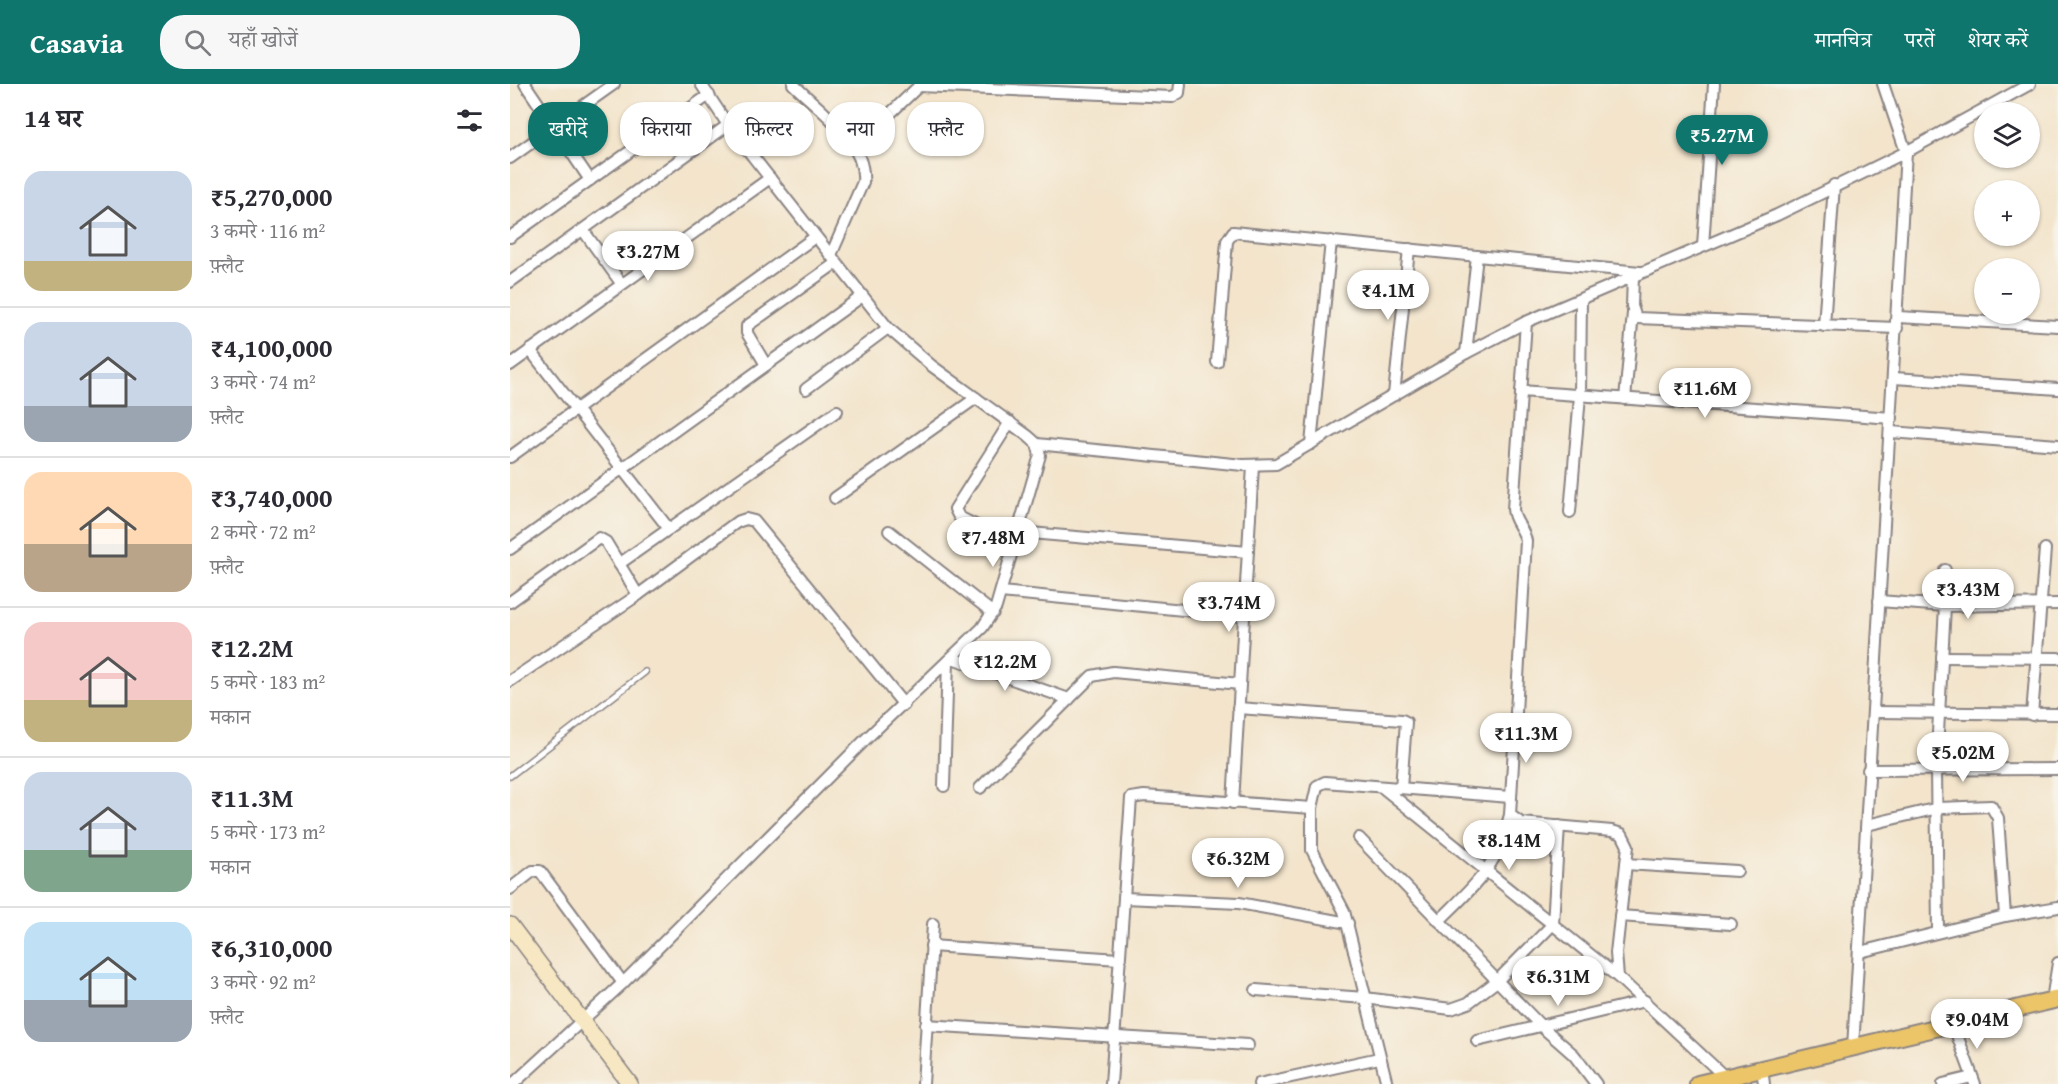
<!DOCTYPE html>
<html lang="hi">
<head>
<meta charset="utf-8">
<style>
  body { margin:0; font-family:"Gentium Book Plus","Noto Serif Devanagari",serif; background:#f7f7f7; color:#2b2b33; height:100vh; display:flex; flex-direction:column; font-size:22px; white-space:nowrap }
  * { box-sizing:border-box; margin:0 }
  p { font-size:20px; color:#7c7c81 }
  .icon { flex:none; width:33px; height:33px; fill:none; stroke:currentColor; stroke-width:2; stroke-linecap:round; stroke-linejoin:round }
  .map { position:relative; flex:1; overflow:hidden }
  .details { display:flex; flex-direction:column; background:#fff; width:510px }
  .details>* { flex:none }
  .guide { position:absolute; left:18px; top:18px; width:570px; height:54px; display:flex; gap:12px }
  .tools { position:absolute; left:1464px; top:18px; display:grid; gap:12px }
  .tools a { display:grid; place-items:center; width:66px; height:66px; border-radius:50%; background:#fff; box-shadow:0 2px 4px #0004; font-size:30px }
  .price { position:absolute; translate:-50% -51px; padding:0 14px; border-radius:21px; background:#fff; color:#222; font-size:20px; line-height:39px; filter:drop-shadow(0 2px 3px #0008) }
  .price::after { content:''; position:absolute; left:50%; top:36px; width:18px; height:14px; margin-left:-9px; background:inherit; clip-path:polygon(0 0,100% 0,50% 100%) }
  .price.on { background:#0f766e; color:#fff }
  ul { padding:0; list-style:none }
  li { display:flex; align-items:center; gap:18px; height:150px; padding:0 24px }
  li+li { border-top:2px solid #e1e1e2 }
  li span { display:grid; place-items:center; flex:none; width:168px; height:120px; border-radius:18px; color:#555 }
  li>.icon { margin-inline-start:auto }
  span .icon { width:72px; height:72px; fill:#fffc; stroke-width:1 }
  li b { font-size:26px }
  h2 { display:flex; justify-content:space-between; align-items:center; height:72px; padding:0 24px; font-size:26px }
  .chip { padding:0 21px; border-radius:24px; background:#fff; box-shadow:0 2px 4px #0004; font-size:21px; line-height:54px }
  .chip.on { background:#0f766e; color:#fff }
  header { display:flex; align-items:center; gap:36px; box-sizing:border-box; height:84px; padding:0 30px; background:#0f766e; color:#fff }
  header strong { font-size:28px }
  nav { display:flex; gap:33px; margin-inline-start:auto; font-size:21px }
  .search { width:420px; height:54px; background:#f7f7f7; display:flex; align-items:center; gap:15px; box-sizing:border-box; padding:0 21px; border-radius:24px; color:#7c7c81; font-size:22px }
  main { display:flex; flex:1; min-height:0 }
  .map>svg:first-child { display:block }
</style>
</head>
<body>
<header>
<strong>Casavia</strong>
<div class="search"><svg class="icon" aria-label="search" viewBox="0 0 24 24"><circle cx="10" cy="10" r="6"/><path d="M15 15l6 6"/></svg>यहाँ खोजें</div>
<nav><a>मानचित्र</a><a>परतें</a><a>शेयर करें</a></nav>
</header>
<main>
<section class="details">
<h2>14 घर<svg class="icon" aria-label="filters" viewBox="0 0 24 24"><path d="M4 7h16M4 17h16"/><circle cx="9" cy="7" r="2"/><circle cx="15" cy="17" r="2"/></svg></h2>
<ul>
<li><span style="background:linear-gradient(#c9d6e8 75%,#c2b280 0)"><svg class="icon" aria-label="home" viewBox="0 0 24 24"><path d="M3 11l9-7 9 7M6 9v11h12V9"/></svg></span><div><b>₹5,270,000</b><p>3 कमरे · 116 m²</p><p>फ़्लैट</p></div></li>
<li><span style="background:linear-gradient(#c9d6e8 70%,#9aa5b1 0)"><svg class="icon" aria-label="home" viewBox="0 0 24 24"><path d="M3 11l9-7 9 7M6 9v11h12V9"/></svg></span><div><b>₹4,100,000</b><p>3 कमरे · 74 m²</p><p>फ़्लैट</p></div></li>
<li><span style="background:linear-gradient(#ffd9b3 60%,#b9a48a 0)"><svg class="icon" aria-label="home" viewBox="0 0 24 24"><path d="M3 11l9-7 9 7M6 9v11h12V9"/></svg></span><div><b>₹3,740,000</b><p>2 कमरे · 72 m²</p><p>फ़्लैट</p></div></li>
<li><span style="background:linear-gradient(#f6c9c9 65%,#c2b280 0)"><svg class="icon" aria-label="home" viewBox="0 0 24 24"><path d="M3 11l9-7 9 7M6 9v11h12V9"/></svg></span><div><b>₹12.2M</b><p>5 कमरे · 183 m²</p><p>मकान</p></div></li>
<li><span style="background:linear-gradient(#c9d6e8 65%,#7fa58c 0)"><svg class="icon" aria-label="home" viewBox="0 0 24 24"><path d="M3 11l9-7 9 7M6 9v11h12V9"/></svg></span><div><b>₹11.3M</b><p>5 कमरे · 173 m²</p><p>मकान</p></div></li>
<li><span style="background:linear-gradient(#bfe0f5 65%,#9aa5b1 0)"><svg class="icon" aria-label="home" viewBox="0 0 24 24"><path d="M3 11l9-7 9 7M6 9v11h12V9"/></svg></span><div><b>₹6,310,000</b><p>3 कमरे · 92 m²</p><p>फ़्लैट</p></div></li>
</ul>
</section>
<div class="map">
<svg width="1548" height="1000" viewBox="0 0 1548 1000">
  <rect width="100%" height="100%" fill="#f7f3e8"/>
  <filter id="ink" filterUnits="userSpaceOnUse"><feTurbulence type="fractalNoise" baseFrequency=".0167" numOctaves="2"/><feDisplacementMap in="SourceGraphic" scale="12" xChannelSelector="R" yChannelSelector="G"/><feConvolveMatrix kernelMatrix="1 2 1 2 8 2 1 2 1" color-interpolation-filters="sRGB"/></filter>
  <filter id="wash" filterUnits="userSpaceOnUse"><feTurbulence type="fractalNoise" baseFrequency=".008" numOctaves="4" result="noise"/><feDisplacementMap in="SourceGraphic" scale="24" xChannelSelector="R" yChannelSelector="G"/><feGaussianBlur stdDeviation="1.35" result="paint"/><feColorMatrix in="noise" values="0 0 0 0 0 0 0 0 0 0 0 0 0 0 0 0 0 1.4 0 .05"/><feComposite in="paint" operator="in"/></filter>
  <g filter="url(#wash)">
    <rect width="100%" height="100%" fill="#f3e4cb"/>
  </g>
  <g filter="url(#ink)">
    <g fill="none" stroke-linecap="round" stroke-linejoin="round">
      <defs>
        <path id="lane" d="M0,692L135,588"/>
        <g id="street">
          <path d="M15,0L80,96"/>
          <path d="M283,0C309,26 357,58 353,98L321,171"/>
          <path d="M409,2L662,13L669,9L670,0"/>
          <path d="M344,64L411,0"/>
          <path d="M0,74L104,0"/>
          <path d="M73,146L111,199"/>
          <path d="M0,153L199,11"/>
          <path d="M1193,162L1204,0"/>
          <path d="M1123,192L1122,222L1126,234L1387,244"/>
          <path d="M0,198L218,41"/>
          <path d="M1388,233L1548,242"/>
          <path d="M1016,238L1003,425C1004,439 1014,444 1016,457L1000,731L1011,739L1102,747L1112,750L1118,762L1106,869L1108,893L1215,993"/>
          <path d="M1314,242L1324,101"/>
          <path d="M20,266L159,445"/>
          <path d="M956,269L967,172"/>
          <path d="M707,278L717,157L723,148L1130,188"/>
          <path d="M0,281L260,94"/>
          <path d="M256,281L237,249V242L326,179"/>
          <path d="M1384,294L1548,305"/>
          <path d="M296,305L378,244"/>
          <path d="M1011,307L1382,334"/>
          <path d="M884,311L899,165"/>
          <path d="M1115,315L1123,229"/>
          <path d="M500,338L445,425L449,433L505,461"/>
          <path d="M1381,348L1548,361"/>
          <path d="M527,360L733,381L766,380L956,269L1016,238L1267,131L1396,68L1520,0"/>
          <path d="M801,360L821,157"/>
          <path d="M0,373L305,153"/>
          <path d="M325,414L466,314"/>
          <path d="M1060,428L1070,312L1071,215"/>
          <path d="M379,447L483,529"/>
          <path d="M509,448L738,468"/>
          <path d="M0,465L351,213"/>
          <path d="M109,480L327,327"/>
          <path d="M491,508L734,532"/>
          <path d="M1369,517L1435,522L1548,520"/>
          <path d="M0,518L89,454L96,458L128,511"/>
          <path d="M1432,573L1548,574"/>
          <path d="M442,574L559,615"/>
          <path d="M0,597L128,511L227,438L236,435L244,437L394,621"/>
          <path d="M728,624L892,636L896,638L891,704"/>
          <path d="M1364,628L1548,630"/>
          <path d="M1522,631L1535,465"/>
          <path d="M1358,686L1548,685"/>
          <path d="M434,702L438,577"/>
          <path d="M872,703L1108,893"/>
          <path d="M470,704L582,592L603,588L730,600"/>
          <path d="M723,719L743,382"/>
          <path d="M1357,741L1428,724L1481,722L1488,734L1495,832"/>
          <path d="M849,754L1031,942L1064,971L1086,1000"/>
          <path d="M1116,780L1227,787"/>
          <path d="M0,805L23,787H30L113,899"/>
          <path d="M614,814L729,819L838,839"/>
          <path d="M1110,832L1221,840"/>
          <path d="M929,837C966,800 987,784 1000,731"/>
          <path d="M1428,847L1426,685L1435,522V486"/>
          <path d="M421,862L609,875"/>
          <path d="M1350,868L1495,832L1548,823"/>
          <path d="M746,906L855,914L941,925L958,919L987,897L1043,840L1049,742"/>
          <path d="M1542,916L1548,879"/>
          <path d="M1443,940L1465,1000"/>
          <path d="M416,941L738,961"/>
          <path d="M967,957L1135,917"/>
          <path d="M1343,964L1396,68L1373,0"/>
          <path d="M1252,984L1254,1000"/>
          <path d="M3,1000L113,899L359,652L472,544L486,523L530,371L527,360L518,352L422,282L378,244L218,41L191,0"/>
          <path d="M413,1000L423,840"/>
          <path d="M601,1000L621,714L634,712L802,724"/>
          <path d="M749,1000L869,974"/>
          <path d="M877,1000L834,827L802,766V724L807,702L815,698L1000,713"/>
          <path d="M1433,1000L1462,993"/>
        </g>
        <path id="secondary" d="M0,841L120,1000"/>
        <path id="primary" d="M1188,1000L1548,915"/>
      </defs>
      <use href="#lane" stroke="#8a8383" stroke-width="8"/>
      <use href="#street" stroke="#8a8383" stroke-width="14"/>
      <use href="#secondary" stroke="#8a8383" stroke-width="18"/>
      <use href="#primary" stroke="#8a8383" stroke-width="20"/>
      <use href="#lane" stroke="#fff" stroke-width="5"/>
      <use href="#street" stroke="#fff" stroke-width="10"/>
      <use href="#secondary" stroke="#f7e8c3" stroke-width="15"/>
      <use href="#primary" stroke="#ecc569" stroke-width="16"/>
    </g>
  </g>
</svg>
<div class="tools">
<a><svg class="icon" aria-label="layers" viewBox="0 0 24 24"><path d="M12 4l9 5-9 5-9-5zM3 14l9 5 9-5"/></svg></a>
<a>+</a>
<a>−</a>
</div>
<b class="price on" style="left:1212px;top:82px">₹5.27M</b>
<b class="price" style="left:138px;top:198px">₹3.27M</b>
<b class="price" style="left:878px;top:237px">₹4.1M</b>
<b class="price" style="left:1195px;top:335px">₹11.6M</b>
<b class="price" style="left:483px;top:484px">₹7.48M</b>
<b class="price" style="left:1458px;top:536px">₹3.43M</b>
<b class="price" style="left:719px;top:549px">₹3.74M</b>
<b class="price" style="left:495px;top:608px">₹12.2M</b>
<b class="price" style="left:1016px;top:680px">₹11.3M</b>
<b class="price" style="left:1453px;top:699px">₹5.02M</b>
<b class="price" style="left:999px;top:787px">₹8.14M</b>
<b class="price" style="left:728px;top:805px">₹6.32M</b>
<b class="price" style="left:1048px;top:923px">₹6.31M</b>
<b class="price" style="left:1467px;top:966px">₹9.04M</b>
<div class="guide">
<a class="chip on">खरीदें</a>
<a class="chip">किराया</a>
<a class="chip">फ़िल्टर</a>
<a class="chip">नया</a>
<a class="chip">फ़्लैट</a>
</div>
</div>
</main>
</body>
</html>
